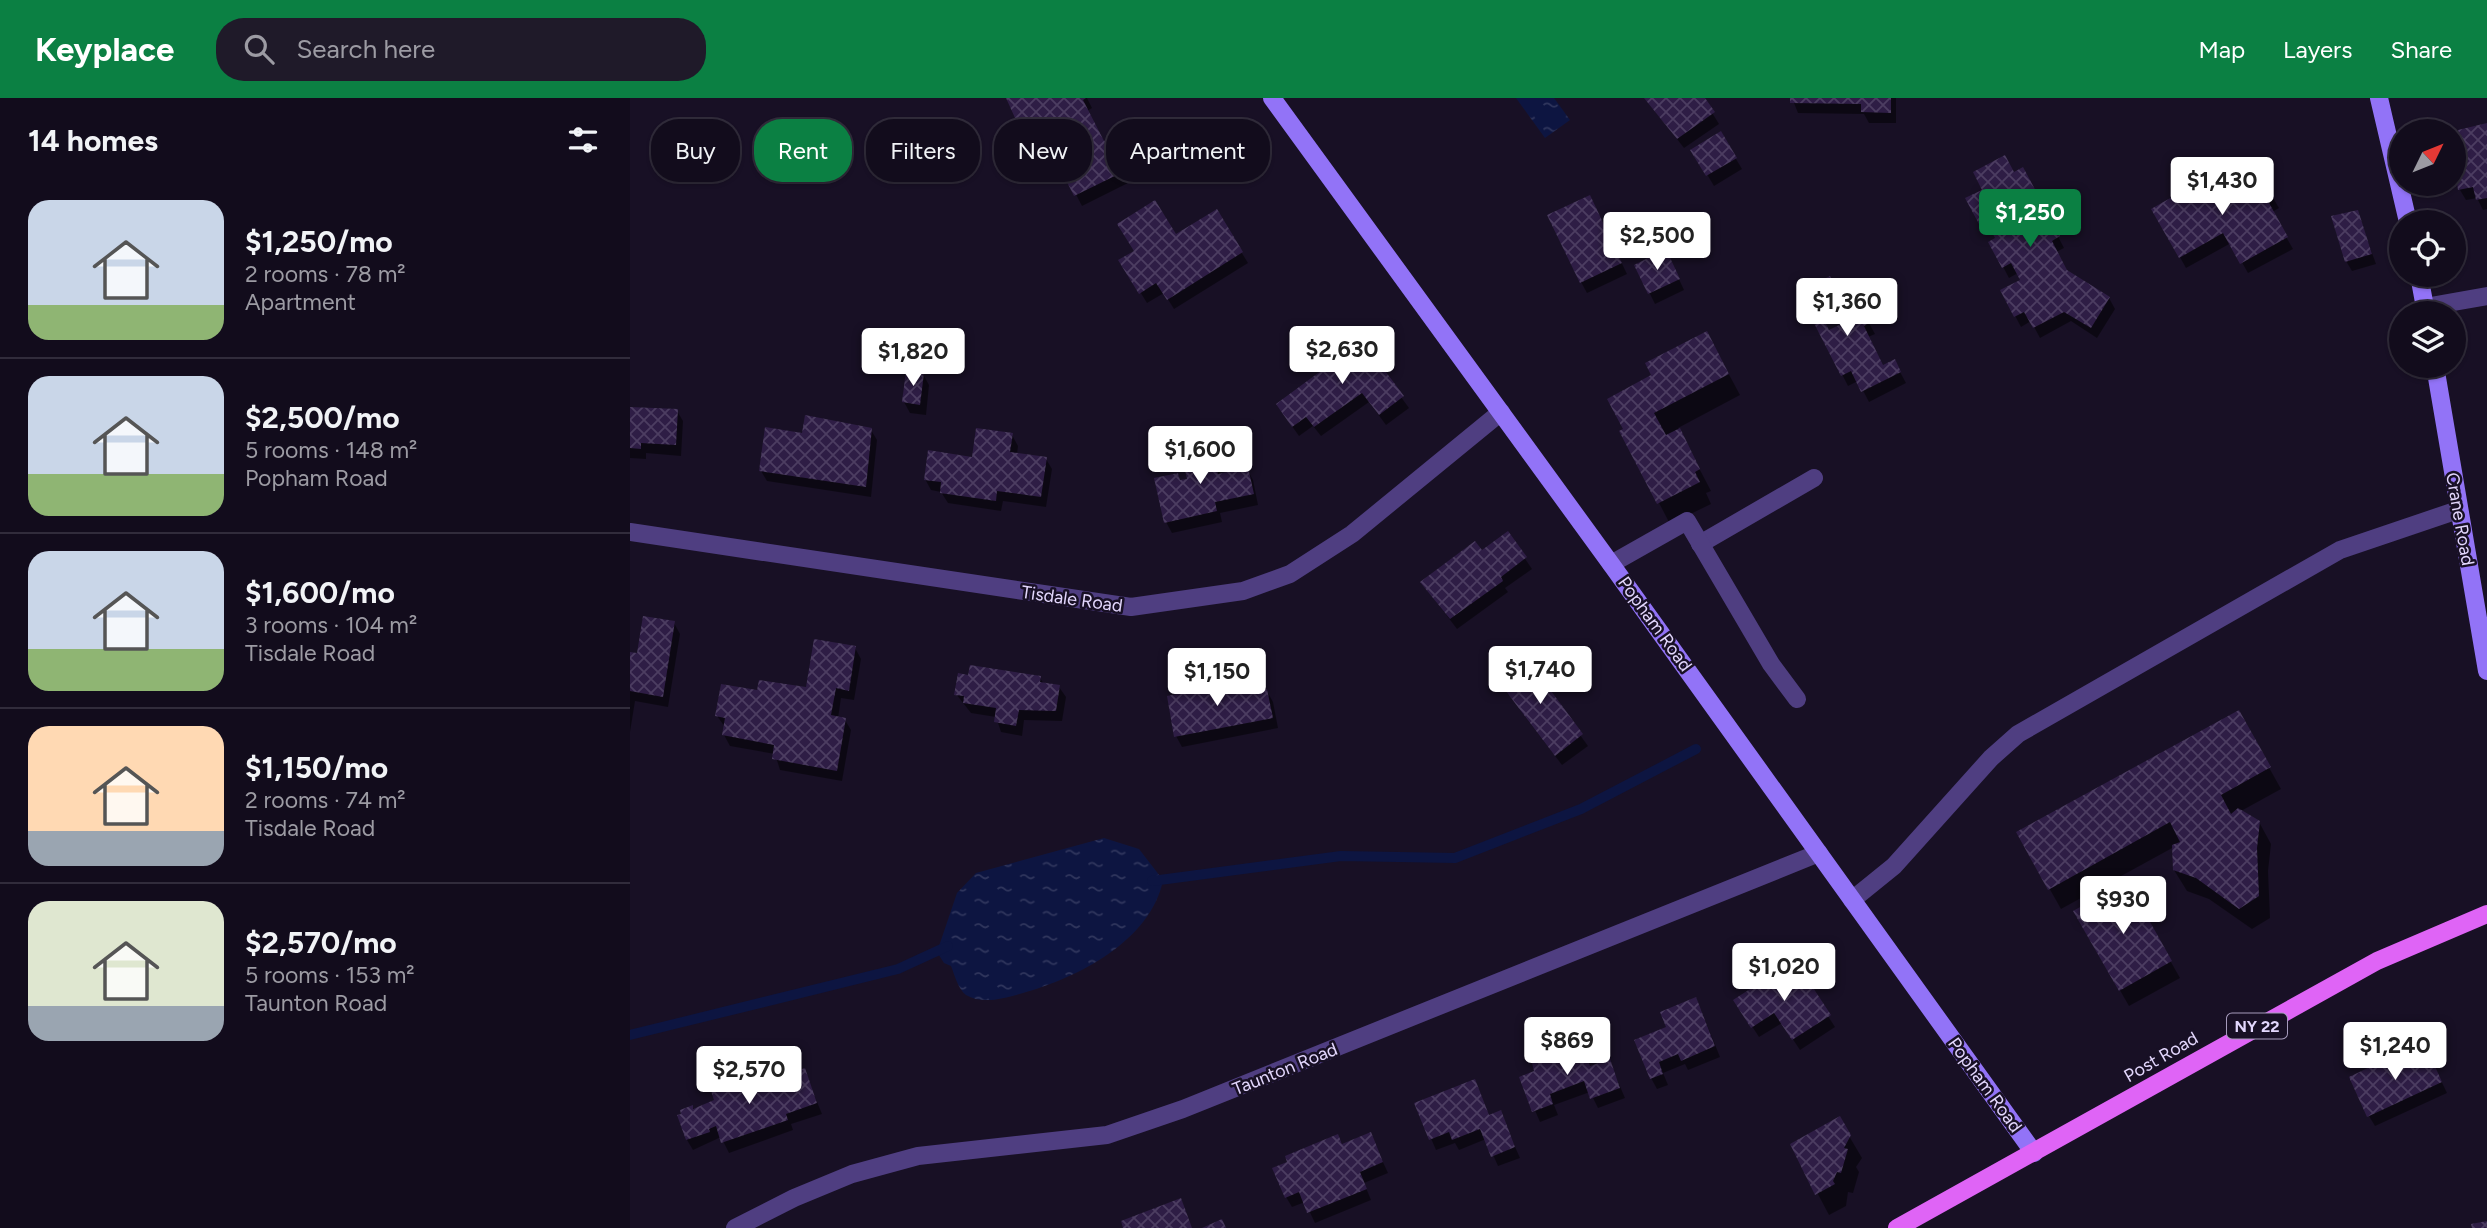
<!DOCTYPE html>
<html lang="en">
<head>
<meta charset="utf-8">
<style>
  body { margin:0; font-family:Figtree,sans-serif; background:#1f1a29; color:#f1f3f6; height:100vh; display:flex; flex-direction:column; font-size:26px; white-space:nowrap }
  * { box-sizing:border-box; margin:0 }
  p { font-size:23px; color:#9c9ba3 }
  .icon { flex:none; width:38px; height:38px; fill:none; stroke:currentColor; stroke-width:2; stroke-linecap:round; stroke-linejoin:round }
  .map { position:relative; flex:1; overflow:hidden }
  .side { display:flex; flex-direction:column; background:#120c1c; width:630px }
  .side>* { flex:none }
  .guide { position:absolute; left:21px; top:21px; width:665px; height:63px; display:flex; gap:14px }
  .needle { width:46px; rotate:47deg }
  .fabs { position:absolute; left:1759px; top:21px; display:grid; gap:14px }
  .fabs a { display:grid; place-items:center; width:77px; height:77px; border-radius:50%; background:#120c1c; box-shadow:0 2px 5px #0004,0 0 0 2px #312c3b; font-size:35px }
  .price { position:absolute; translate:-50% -60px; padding:0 16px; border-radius:7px; background:#fff; color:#222; font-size:23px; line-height:46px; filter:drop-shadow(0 2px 4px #0008) }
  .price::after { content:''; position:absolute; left:50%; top:42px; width:21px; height:16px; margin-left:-10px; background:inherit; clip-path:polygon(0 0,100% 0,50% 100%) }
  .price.selected { background:#0b8043; color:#fff }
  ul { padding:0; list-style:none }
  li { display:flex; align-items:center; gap:21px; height:175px; padding:0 28px }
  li+li { border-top:2px solid #312c3b }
  li span { display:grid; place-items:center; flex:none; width:196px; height:140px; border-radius:21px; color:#555 }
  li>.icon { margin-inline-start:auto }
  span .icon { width:84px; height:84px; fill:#fffc; stroke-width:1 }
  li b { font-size:30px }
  h2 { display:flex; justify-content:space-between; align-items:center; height:84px; padding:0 28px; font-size:30px }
  .pill { padding:0 24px; border-radius:28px; background:#120c1c; box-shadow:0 2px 5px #0004,0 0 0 2px #312c3b; font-size:24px; line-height:63px }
  .pill.selected { background:#0b8043; color:#fff }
  header { display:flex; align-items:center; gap:42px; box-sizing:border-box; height:98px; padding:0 35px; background:#0b8043; color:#fff }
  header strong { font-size:33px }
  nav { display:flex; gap:38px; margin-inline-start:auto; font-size:24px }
  .search { width:490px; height:63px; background:#1f1a29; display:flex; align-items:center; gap:18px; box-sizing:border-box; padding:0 24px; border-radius:28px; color:#9c9ba3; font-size:26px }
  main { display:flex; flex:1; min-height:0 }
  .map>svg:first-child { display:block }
</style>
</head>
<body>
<header>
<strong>Keyplace</strong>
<div class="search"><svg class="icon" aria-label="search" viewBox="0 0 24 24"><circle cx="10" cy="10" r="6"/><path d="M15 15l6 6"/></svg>Search here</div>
<nav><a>Map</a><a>Layers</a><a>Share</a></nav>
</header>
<main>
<section class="side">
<h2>14 homes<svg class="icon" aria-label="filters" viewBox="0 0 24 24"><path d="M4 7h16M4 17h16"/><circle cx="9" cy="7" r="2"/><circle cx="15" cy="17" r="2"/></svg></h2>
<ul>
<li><span style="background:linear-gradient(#c9d6e8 75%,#8fb573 0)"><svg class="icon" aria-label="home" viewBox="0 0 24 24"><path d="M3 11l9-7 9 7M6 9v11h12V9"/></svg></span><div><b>$1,250/mo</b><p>2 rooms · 78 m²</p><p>Apartment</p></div></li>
<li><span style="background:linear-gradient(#c9d6e8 70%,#8fb573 0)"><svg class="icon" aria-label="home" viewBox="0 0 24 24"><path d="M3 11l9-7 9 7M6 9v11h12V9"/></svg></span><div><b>$2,500/mo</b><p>5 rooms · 148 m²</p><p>Popham Road</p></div></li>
<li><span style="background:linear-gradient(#c9d6e8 70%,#8fb573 0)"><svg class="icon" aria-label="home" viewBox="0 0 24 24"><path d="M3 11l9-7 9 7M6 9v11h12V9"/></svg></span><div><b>$1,600/mo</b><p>3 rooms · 104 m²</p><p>Tisdale Road</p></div></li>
<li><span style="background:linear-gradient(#ffd9b3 75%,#9aa5b1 0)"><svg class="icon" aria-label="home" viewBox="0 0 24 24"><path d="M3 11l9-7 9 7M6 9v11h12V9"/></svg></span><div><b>$1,150/mo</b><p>2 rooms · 74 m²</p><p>Tisdale Road</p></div></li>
<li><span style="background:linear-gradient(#dfe7d0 75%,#9aa5b1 0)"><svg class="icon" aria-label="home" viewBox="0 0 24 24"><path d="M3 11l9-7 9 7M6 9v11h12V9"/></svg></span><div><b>$2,570/mo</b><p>5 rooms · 153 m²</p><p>Taunton Road</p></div></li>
</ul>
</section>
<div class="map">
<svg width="1857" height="1130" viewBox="0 0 1857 1130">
  <defs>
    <pattern id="water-ripples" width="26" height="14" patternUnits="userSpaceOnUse" patternTransform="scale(1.75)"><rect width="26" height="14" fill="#0d1541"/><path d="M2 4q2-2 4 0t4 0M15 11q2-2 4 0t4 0" fill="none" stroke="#30365d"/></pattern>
    <pattern id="building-cross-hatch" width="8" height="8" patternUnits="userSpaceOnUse" patternTransform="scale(1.75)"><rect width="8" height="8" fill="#2e1d45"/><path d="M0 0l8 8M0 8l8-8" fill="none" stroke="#4c3d61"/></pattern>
  </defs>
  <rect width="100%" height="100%" fill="#181025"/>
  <g fill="url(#water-ripples)">
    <path d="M886,0H924L940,22L915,40Z"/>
    <path d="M474,740L509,751L533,782C521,843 447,880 393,895C376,900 352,907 336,897C328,891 325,878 321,868L314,865L307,854L327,795L346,775Z"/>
  </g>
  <g fill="#0007">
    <path d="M380,0H457L462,10L457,13L474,45L487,52L502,83L452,108L424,54L407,62Z"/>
    <path d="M1015,0H1073L1089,26L1054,50Z"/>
    <path d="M1162,0H1266V25H1239L1234,16L1168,15Z"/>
    <path d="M1857,27V111L1853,112L1847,100L1836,102L1830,92L1825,66L1837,64Z"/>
    <path d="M1091,36L1112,71L1084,88L1063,53Z"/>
    <path d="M1383,76L1399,82L1434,150L1426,154L1436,173L1479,200L1485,211L1467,240L1441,223L1410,240L1401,223L1391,229L1372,193L1392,183L1388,175L1379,180L1360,144L1367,140L1363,133L1356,136L1338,101Z"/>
    <path d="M1633,83L1649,110L1642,114L1663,151L1618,175L1601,145L1556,170L1523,111L1576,89L1617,92Z"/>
    <path d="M965,110L997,176L957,195L951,184Z"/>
    <path d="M586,113L618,165L544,211L534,195L517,205L491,163L545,139Z"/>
    <path d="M1727,114L1746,166L1722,173L1716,163Z"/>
    <path d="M1041,164L1054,192L1025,206L1006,168Z"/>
    <path d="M1205,191L1217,214L1194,225L1199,234L1234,216L1245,236L1238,239L1253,269L1264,263L1276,285L1239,304L1228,283L1218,288L1171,195Z"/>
    <path d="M728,240L779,310L756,327L739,304L691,338L683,328L669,338L654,317Z"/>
    <path d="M1088,256L1110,297L1048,330L1081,393L1076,395L1081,406L1040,426L992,334Z"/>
    <path d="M293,276L299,287L296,317L280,315L274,304Z"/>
    <path d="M0,310L47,313L53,323L51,358L16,355V361L0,360Z"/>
    <path d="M241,332L247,342L241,399L137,383L131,373Z"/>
    <path d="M382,337L388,348L387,356L416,361L422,371L416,409L373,403L371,413L318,405L311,394L301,392L295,381L343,361Z"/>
    <path d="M580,347L591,377L617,371L623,382L628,407L590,415L592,424L542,435L536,424L551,384L559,382Z"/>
    <path d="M878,436L902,471L875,490L878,494L827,531L792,485L852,455Z"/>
    <path d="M44,525L50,536L38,609L5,603L0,634V556L8,557Z"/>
    <path d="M225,550L231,561L224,602L211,600L208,620L215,622L221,632L212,683L150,672L145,656L100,648L94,637L95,629L87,618L129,594L177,591Z"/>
    <path d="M895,561L958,648L932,667L874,591Z"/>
    <path d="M606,579L614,597L637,593L643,604L648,630L552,649L546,638L585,590Z"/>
    <path d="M410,580L414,586L429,589L436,599L432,623L394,622L392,638L371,634L366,619L341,615L326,596Z"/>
    <path d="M1608,614L1651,691L1611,713L1629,724L1641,746L1638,773L1640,820L1622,831L1579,801L1557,793L1544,772V749L1431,811L1388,735Z"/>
    <path d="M1496,785L1550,880L1499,908L1445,814Z"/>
    <path d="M1167,870L1205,929L1170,952L1152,925L1129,939L1112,913Z"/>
    <path d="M1071,912L1090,959L1058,972L1055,966L1033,975L1038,987L1027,991L1021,980L1038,930Z"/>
    <path d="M951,948L961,970L979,963L995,1000L968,1010L960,994L924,1007L928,1017L910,1024L891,980Z"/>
    <path d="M1794,959L1804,968L1817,995L1745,1028L1739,1018L1752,970L1762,972Z"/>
    <path d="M174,972L192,1016L161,1026L163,1032L99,1055L91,1039L63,1052L57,1042L52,1013L79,1007L110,982L116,992L122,990L132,975L137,985Z"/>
    <path d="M786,1006L860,1019L870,1015L890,1060L868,1068L856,1041L829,1052L825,1045L806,1052Z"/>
    <path d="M1209,1021L1232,1060L1226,1069L1229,1074L1223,1095L1218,1094L1216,1108L1199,1117L1162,1047Z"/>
    <path d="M740,1036L758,1075L734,1085L741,1102L685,1125L675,1104L662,1109L656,1099L659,1065L708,1038L713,1047Z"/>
  </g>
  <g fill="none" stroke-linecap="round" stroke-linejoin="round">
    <g stroke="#0d1541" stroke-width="10">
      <path d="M522,783L711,758L825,760L951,711L1066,651"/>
      <path d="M0,937L268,871L318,848"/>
    </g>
  </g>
  <g fill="url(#building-cross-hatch)">
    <path d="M376,0H456L453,2L474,43L481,39L497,72L444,98L417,44L400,53Z"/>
    <path d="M1014,0H1075L1085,14L1047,41Z"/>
    <path d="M1160,0H1261V15L1231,14V6L1160,5Z"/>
    <path d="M1857,25V100L1846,102L1843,89L1828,92L1824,65L1835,62L1828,32Z"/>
    <path d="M1091,33L1107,60L1076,78L1060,52Z"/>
    <path d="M1375,57L1384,74L1393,69L1430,138L1422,143L1437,172L1480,199L1461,230L1434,214L1403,230L1394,214L1384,219L1370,192L1390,182L1381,165L1372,170L1358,144L1365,140L1356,123L1349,126L1335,100L1352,92L1343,74Z"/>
    <path d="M1606,70L1618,90L1634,81L1644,99L1638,103L1658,139L1610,166L1593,135L1549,160L1521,111L1574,81L1577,87Z"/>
    <path d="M960,97L992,165L950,185L917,117Z"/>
    <path d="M525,102L546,136L587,111L613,154L537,202L526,185L509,196L488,162L504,153L487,126Z"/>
    <path d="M1728,112L1742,156L1715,164L1701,118Z"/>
    <path d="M1036,151L1050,181L1018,196L1004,167Z"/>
    <path d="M1200,178L1213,203L1190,214L1199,232L1235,214L1241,224L1234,228L1253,267L1265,261L1271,274L1231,294L1221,273L1211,278L1168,194Z"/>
    <path d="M1077,233L1099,276L1024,315L1036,337L1050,330L1070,371L1065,374L1070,384L1027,406L989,333L993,331L977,301L1021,277L1015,265Z"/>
    <path d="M728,237L774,298L749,317L732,295L684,329L676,319L662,329L646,306L703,264L699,259Z"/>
    <path d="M276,273L294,275L290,307L272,304Z"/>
    <path d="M0,309L48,311L46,347L11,345V351L0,350Z"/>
    <path d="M175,317L242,330L236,389L129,373L135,329L172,335Z"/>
    <path d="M346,330L383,335L380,354L417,359L411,399L367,393L366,403L310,395L311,384L294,382L298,352L342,359Z"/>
    <path d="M581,345L588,376L618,369L624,396L585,404L587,413L534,425L524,380L548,375L550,382L557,381L550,352Z"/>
    <path d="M878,433L897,459L871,479L873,483L820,521L790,484L845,443L852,452Z"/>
    <path d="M13,518L45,523L33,599L0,593V554L7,555Z"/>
    <path d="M184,541L226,548L219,593L206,590L201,617L216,620L207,673L142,661L144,647L92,637L95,620L85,618L91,586L127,592L129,582L176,589Z"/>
    <path d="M895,558L953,636L925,658L866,580Z"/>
    <path d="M340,567L411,578L410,584L430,587L426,613L389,612L386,628L364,624L366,610L333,605L334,598L324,597L328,575L338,577Z"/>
    <path d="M607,577L611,596L637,591L643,620L544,639L537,598L583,589L582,582Z"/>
    <path d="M1609,612L1641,669L1591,697L1601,716L1608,710L1630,723L1627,750L1629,798L1609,811L1566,780L1543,772L1542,747L1550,744L1540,724L1418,792L1386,734Z"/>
    <path d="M1497,783L1542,863L1489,893L1443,813Z"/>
    <path d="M1168,867L1201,917L1162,942L1144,915L1121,930L1103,902L1140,878L1144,883Z"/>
    <path d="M1066,899L1085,948L1051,963L1048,956L1029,964L1033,976L1020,981L1004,942L1036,929L1030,914Z"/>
    <path d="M952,946L960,968L980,961L990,990L960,1001L954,983L920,996L923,1006L902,1014L889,979L904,973L902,965Z"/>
    <path d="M1790,949L1794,957L1799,955L1812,984L1737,1019L1719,979L1750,964L1752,968L1760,965L1762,970L1780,962L1777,955Z"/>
    <path d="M175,970L187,1005L156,1016L158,1022L91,1045L86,1028L79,1031L80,1034L56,1042L47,1017L51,1016L50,1012L63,1007V1011L84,1002L80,990L111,980L114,991L120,989L116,979L132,973L136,983Z"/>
    <path d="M845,981L859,1017L871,1012L885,1049L861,1059L850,1031L822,1042L819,1034L799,1042L784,1005Z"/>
    <path d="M1210,1018L1221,1037L1214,1050L1218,1051L1211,1075L1207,1074L1203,1083L1205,1086L1185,1097L1160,1046Z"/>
    <path d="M741,1034L753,1064L730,1074L737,1091L677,1115L669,1094L655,1100L642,1070L657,1064L655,1058L708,1036L712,1046Z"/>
    <path d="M551,1100L562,1130H493L491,1123Z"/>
    <path d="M592,1121L596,1130H572Z"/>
    <path d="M1857,1123V1130H1842L1841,1126Z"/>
  </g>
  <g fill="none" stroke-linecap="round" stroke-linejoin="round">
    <g stroke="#4f3e81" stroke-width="18">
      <path d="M1070,446L1184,380"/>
      <path d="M981,466L1057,423L1141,566L1167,601"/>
      <path d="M1222,802L1264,768L1361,660L1388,636L1710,452L1828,412"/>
    </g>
    <g stroke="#4f3e81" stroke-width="18">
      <path d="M1795,209L1857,198"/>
      <path d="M0,434L501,509L613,493L660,476L722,436L871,314"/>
      <path d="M105,1130L164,1100L222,1076L288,1058L477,1037L553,1011L1189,755"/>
    </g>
    <g stroke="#9273f7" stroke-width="18">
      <path d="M642,0L981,466L1404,1055"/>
      <path d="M1749,0L1778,124"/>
      <path d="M1789,177L1796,215"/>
      <path d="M1805,268L1857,573"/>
    </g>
    <path stroke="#df64f6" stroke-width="18" d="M1267,1130L1747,863L1857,816"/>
  </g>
  <g text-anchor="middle" stroke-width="5" stroke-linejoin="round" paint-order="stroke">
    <rect fill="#181025" stroke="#a69bbc" stroke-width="2" x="1597" y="915.5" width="60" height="25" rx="5"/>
    <g font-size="16" font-weight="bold" fill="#e3d7fd">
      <text x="1627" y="934">NY 22</text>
    </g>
    <g font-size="18" fill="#e3d7fd" stroke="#181025">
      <text transform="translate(1830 421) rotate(80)" y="6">Crane Road</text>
      <text transform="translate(442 501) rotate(8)" y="6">Tisdale Road</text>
      <text transform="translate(1025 526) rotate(54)" y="6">Popham Road</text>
      <text transform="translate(1531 959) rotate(-30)" y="6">Post Road</text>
      <text transform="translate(655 971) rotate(-22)" y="6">Taunton Road</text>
      <text transform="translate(1355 987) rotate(54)" y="6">Popham Road</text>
    </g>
  </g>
</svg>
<div class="fabs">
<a><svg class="needle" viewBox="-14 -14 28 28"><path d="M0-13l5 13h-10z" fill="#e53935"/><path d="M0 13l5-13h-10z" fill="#9c9ba3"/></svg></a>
<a><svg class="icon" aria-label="locate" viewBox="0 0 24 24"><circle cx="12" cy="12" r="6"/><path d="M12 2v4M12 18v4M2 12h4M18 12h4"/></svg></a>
<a><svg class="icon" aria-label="layers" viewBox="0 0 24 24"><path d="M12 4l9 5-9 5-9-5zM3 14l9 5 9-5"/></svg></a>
</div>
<b class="price" style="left:1592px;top:119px">$1,430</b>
<b class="price selected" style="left:1400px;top:151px">$1,250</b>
<b class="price" style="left:1027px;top:174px">$2,500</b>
<b class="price" style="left:1217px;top:240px">$1,360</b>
<b class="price" style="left:712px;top:288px">$2,630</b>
<b class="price" style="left:283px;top:290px">$1,820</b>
<b class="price" style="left:570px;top:388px">$1,600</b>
<b class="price" style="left:910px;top:608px">$1,740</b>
<b class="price" style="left:587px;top:610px">$1,150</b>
<b class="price" style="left:1493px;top:838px">$930</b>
<b class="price" style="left:1154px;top:905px">$1,020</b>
<b class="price" style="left:937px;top:979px">$869</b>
<b class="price" style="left:1765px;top:984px">$1,240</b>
<b class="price" style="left:119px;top:1008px">$2,570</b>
<div class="guide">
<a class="pill">Buy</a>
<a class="pill selected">Rent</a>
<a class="pill">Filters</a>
<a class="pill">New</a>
<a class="pill">Apartment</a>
</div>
</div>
</main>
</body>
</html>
